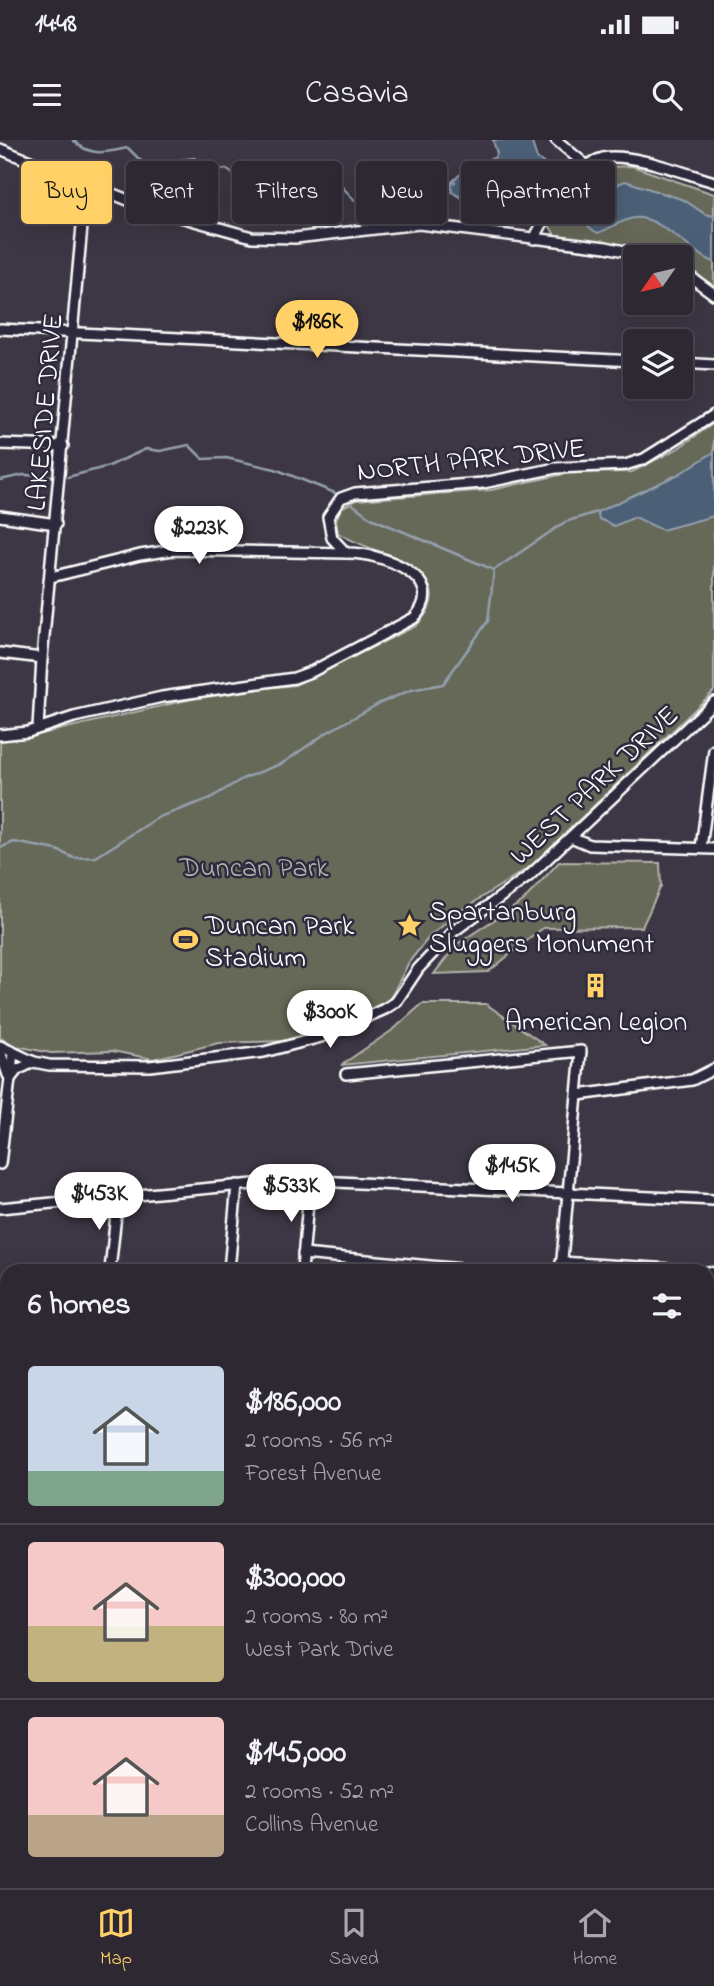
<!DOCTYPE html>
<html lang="en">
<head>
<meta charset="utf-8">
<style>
  body { margin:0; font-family:"Indie Flower",sans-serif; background:#3a343f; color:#f1f3f6; height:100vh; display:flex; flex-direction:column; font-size:26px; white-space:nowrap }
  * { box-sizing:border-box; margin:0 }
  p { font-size:23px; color:#a7a6ac }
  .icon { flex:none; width:38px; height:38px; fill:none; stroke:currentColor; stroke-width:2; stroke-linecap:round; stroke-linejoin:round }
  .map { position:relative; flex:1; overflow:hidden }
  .drawer { position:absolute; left:0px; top:1124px; width:714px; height:625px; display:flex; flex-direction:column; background:#2e2833; border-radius:21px 21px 0 0; box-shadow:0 7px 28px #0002,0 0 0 2px #49444e }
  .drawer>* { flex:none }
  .banner { position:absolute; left:21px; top:21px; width:672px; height:63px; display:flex; gap:14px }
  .needle { width:46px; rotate:236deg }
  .buttons { position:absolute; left:623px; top:105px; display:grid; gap:14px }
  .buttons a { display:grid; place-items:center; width:70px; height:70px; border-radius:7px; background:#2e2833; box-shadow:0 7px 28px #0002,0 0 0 2px #49444e; font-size:35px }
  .price { position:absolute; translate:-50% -60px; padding:0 16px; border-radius:24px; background:#fff; color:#222; font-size:23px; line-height:46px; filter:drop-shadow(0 2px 4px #0008) }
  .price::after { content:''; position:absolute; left:50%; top:42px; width:21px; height:16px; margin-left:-10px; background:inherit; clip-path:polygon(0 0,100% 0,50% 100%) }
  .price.on { background:#ffd166; color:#111 }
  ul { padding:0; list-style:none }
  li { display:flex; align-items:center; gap:21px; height:175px; padding:0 28px }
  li+li { border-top:2px solid #49444e }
  li span { display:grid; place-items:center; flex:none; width:196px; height:140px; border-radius:7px; color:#555 }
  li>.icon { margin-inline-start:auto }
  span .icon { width:84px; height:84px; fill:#fffc; stroke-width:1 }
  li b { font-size:30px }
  h2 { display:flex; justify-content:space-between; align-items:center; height:84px; padding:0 28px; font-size:30px }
  .tag { padding:0 24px; border-radius:7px; background:#2e2833; box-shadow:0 7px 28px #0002,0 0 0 2px #49444e; font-size:24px; line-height:63px }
  .tag.on { background:#ffd166; color:#111 }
  .status { display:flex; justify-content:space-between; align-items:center; height:49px; padding:0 35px; background:#2e2833; direction:ltr }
  .status svg { height:19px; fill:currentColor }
  header { display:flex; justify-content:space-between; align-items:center; height:91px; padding:0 28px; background:#2e2833; font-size:32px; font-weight:600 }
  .tabs { display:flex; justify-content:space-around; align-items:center; height:98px; border-top:2px solid #49444e; background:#2e2833; font-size:19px; color:#a7a6ac }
  .tabs a { display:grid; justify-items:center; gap:4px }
  .tabs .on { color:#ffd166 }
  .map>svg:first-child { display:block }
</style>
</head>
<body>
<div class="status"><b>14:48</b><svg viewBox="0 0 49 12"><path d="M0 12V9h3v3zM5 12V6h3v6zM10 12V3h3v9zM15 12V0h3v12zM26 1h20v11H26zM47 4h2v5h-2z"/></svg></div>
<header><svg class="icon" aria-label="menu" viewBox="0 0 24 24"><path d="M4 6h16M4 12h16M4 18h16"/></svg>Casavia<svg class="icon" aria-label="search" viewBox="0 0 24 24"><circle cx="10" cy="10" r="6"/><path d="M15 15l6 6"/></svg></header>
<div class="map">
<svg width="714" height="1748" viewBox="0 0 714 1748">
  <rect width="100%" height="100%" fill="#3d3644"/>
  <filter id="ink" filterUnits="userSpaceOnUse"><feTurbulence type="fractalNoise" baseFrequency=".0143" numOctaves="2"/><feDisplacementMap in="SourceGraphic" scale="14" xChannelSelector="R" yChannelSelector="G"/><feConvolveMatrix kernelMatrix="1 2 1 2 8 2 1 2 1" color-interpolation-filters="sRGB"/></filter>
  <g filter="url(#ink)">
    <g fill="#666759" stroke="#b2b3ac" stroke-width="2">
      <path d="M632,26L714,54V146L681,125V117H664L599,101L555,95L549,85C554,64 576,34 599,29C609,26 621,27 632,26Z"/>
      <path d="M714,283V551L531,726L462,770L430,796L409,822L390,859L348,882L284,901L219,903L153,919L112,911L51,913L16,906L0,898V599H19L222,552L295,545L416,486C470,431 371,414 338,393L336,380L341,368L356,360L491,350L569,333L632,332L677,309Z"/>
      <path d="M559,722L660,723L661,746L642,787L543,788L488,832L434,834L457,804L523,761Z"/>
      <path d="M422,864H486L545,905L341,925L394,889Z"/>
      <path d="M714,1521V1636L707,1643V1528Z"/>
    </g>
    <g fill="#4c6077" stroke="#94a0ad" stroke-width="2">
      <path d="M493,0H531L537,18L556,33L553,40L539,44L544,58L527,77L489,74L452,52L451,43C460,32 482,20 494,18L497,14Z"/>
      <path d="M625,41L684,60L705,74L714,76V122C691,114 659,74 634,78C621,80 610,89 598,93C586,88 578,72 577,59L584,53H598Z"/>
      <path d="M714,312V376L662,390L635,377L614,386L599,379L597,372L679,334Z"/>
    </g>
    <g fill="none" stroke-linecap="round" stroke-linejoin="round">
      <g stroke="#94a0ad" stroke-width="2.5">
        <path d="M73,0C91,18 106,12 128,8L145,25L194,18L211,30L226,29C233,32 236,39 243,42C248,45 254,44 259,47C277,55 292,87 315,71C326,63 324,47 335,39L358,64L383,54L455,42"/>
        <path d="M538,44L554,51"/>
        <path d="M68,337L109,326L146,309L160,311L189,305L203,319L226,318L275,329L335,353"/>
        <path d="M0,340L23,335L55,336"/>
        <path d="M347,360L371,378L494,430L565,382L597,372"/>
        <path d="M0,708L14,702L57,710L74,718L96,717L159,677L209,659L242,639L283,623L326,593L380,563L411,550L443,544L488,481L494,430"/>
        <path d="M0,1588L7,1590"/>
        <path d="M707,1698L714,1694"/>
        <path d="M303,1741L311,1748"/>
      </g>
      <defs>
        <g id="minor">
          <path d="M556,0L587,26"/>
          <path d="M0,9L148,68L252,97L295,98L419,84L606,107L652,117"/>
          <path d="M534,99C547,74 573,26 603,18C630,12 687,34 714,42"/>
          <path d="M681,130L714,154"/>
          <path d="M0,189L635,221"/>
          <path d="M681,223L714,225"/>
          <path d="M0,304L63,306"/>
          <path d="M0,376L56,384"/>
          <path d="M51,437L140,415L173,410L346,413"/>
          <path d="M0,513L42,518"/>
          <path d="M38,588L42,518L86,43"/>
          <path d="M0,595L28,592L74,577L162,557L294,538L313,531L414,478C452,436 378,412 346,413L332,398L328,377L341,358L355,353L483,343L556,328L625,325L644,319L714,275"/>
          <path d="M571,697L590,705L714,709"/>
          <path d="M701,708L714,610"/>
          <path d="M0,906L34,922L49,925L150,926L264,912L321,897L385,869L396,862L418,829L454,791L529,736L714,562"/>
          <path d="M0,911L8,935"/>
          <path d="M346,934L581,911L561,1130"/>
          <path d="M10,939L17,930L34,922"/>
          <path d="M578,955L692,940L714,929"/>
          <path d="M0,1024L13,913"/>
          <path d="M0,1068L296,1040L714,1060"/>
          <path d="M303,1114L473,1130"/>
          <path d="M561,1122L687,1130"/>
          <path d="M110,1130L118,1056"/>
          <path d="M229,1130L237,1045"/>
          <path d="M302,1130L310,1040"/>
          <path d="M707,1132L714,1133"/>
          <path d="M0,1244L7,1246"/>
          <path d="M707,1257L714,1188"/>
          <path d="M707,1449L714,1451"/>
          <path d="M0,1565L7,1566"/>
          <path d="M707,1658L714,1652"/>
          <path d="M0,1718L7,1719"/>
          <path d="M707,1722L714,1719"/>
          <path d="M234,1741L241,1748"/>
          <path d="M367,1741L373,1748"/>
          <path d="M79,1748V1741"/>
          <path d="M213,1748L214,1741"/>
          <path d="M603,1748L615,1741"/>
          <path d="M660,1748L670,1741"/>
        </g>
      </defs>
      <use href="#minor" stroke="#fff" stroke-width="14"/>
      <use href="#minor" stroke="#2f2a3d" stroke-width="9"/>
    </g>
  </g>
  <defs>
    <symbol id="sight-bare" viewBox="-9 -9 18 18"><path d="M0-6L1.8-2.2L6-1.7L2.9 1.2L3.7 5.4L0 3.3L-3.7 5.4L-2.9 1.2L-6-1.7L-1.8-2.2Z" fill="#ffd166" stroke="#2f2a3d" stroke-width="2.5" paint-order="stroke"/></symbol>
    <symbol id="stadium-bare" viewBox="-9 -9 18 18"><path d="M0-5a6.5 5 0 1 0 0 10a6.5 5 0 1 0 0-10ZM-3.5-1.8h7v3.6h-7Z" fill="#ffd166" stroke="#2f2a3d" stroke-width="2.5" paint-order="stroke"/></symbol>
    <symbol id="building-bare" viewBox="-9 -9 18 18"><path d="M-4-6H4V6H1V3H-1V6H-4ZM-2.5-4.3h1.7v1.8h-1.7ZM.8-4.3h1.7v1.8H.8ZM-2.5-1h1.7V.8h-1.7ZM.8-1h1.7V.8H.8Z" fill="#ffd166" stroke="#2f2a3d" stroke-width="2.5" paint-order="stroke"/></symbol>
  </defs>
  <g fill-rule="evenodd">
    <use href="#sight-bare" x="392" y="768" width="35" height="35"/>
    <use href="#stadium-bare" x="168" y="782" width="35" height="35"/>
    <use href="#building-bare" x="578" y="828" width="35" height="35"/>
  </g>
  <g text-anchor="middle" stroke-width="5" stroke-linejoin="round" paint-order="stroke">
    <g font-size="28" fill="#fff" stroke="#2f2a3d">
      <text transform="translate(43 272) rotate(-85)" y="10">LAKESIDE DRIVE</text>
      <text transform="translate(471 318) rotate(-6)" y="10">NORTH PARK DRIVE</text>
      <text transform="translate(593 644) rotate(-43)" y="10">WEST PARK DRIVE</text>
    </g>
    <g font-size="28" fill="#b2b3ac" stroke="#2f2a3d">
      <text x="254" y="736">Duncan Park</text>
    </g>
    <g font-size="28" fill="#fff" stroke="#2f2a3d" text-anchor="start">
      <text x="429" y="780">Spartanburg<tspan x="429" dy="32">Sluggers Monument</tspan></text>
      <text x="205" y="794">Duncan Park<tspan x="205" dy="32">Stadium</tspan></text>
      <text x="596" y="890" text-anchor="middle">American Legion</text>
    </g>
  </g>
</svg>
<div class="buttons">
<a><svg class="needle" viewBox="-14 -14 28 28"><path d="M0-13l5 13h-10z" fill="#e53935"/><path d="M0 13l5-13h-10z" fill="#a7a6ac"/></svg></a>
<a><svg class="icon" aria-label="layers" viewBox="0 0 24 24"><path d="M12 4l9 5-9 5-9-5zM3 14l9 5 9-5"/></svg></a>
</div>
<b class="price on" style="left:317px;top:220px">$186K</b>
<b class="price" style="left:199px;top:426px">$223K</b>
<b class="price" style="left:330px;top:910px">$300K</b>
<b class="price" style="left:512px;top:1064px">$145K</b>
<b class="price" style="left:291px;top:1084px">$533K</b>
<b class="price" style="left:99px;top:1092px">$453K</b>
<div class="banner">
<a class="tag on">Buy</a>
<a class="tag">Rent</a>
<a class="tag">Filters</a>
<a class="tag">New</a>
<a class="tag">Apartment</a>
</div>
<section class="drawer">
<h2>6 homes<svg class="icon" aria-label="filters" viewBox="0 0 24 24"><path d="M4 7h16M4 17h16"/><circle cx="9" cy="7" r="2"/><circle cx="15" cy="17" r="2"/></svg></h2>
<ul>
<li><span style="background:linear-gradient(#c9d6e8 75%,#7fa58c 0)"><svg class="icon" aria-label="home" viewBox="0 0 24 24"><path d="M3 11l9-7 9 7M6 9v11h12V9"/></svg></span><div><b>$186,000</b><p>2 rooms · 56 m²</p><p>Forest Avenue</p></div></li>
<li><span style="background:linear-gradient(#f6c9c9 60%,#c2b280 0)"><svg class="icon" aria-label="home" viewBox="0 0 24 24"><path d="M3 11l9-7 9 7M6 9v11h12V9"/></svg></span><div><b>$300,000</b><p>2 rooms · 80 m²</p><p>West Park Drive</p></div></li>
<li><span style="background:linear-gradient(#f6c9c9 70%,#b9a48a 0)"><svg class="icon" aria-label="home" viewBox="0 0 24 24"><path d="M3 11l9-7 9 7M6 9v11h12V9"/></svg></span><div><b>$145,000</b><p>2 rooms · 52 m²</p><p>Collins Avenue</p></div></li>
</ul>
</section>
</div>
<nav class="tabs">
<a class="on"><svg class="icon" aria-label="map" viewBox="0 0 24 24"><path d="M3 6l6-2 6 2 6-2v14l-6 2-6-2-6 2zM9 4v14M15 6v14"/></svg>Map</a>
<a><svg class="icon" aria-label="saved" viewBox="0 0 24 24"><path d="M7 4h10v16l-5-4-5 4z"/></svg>Saved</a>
<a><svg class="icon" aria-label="home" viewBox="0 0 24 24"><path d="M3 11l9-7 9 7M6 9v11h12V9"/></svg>Home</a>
</nav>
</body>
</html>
